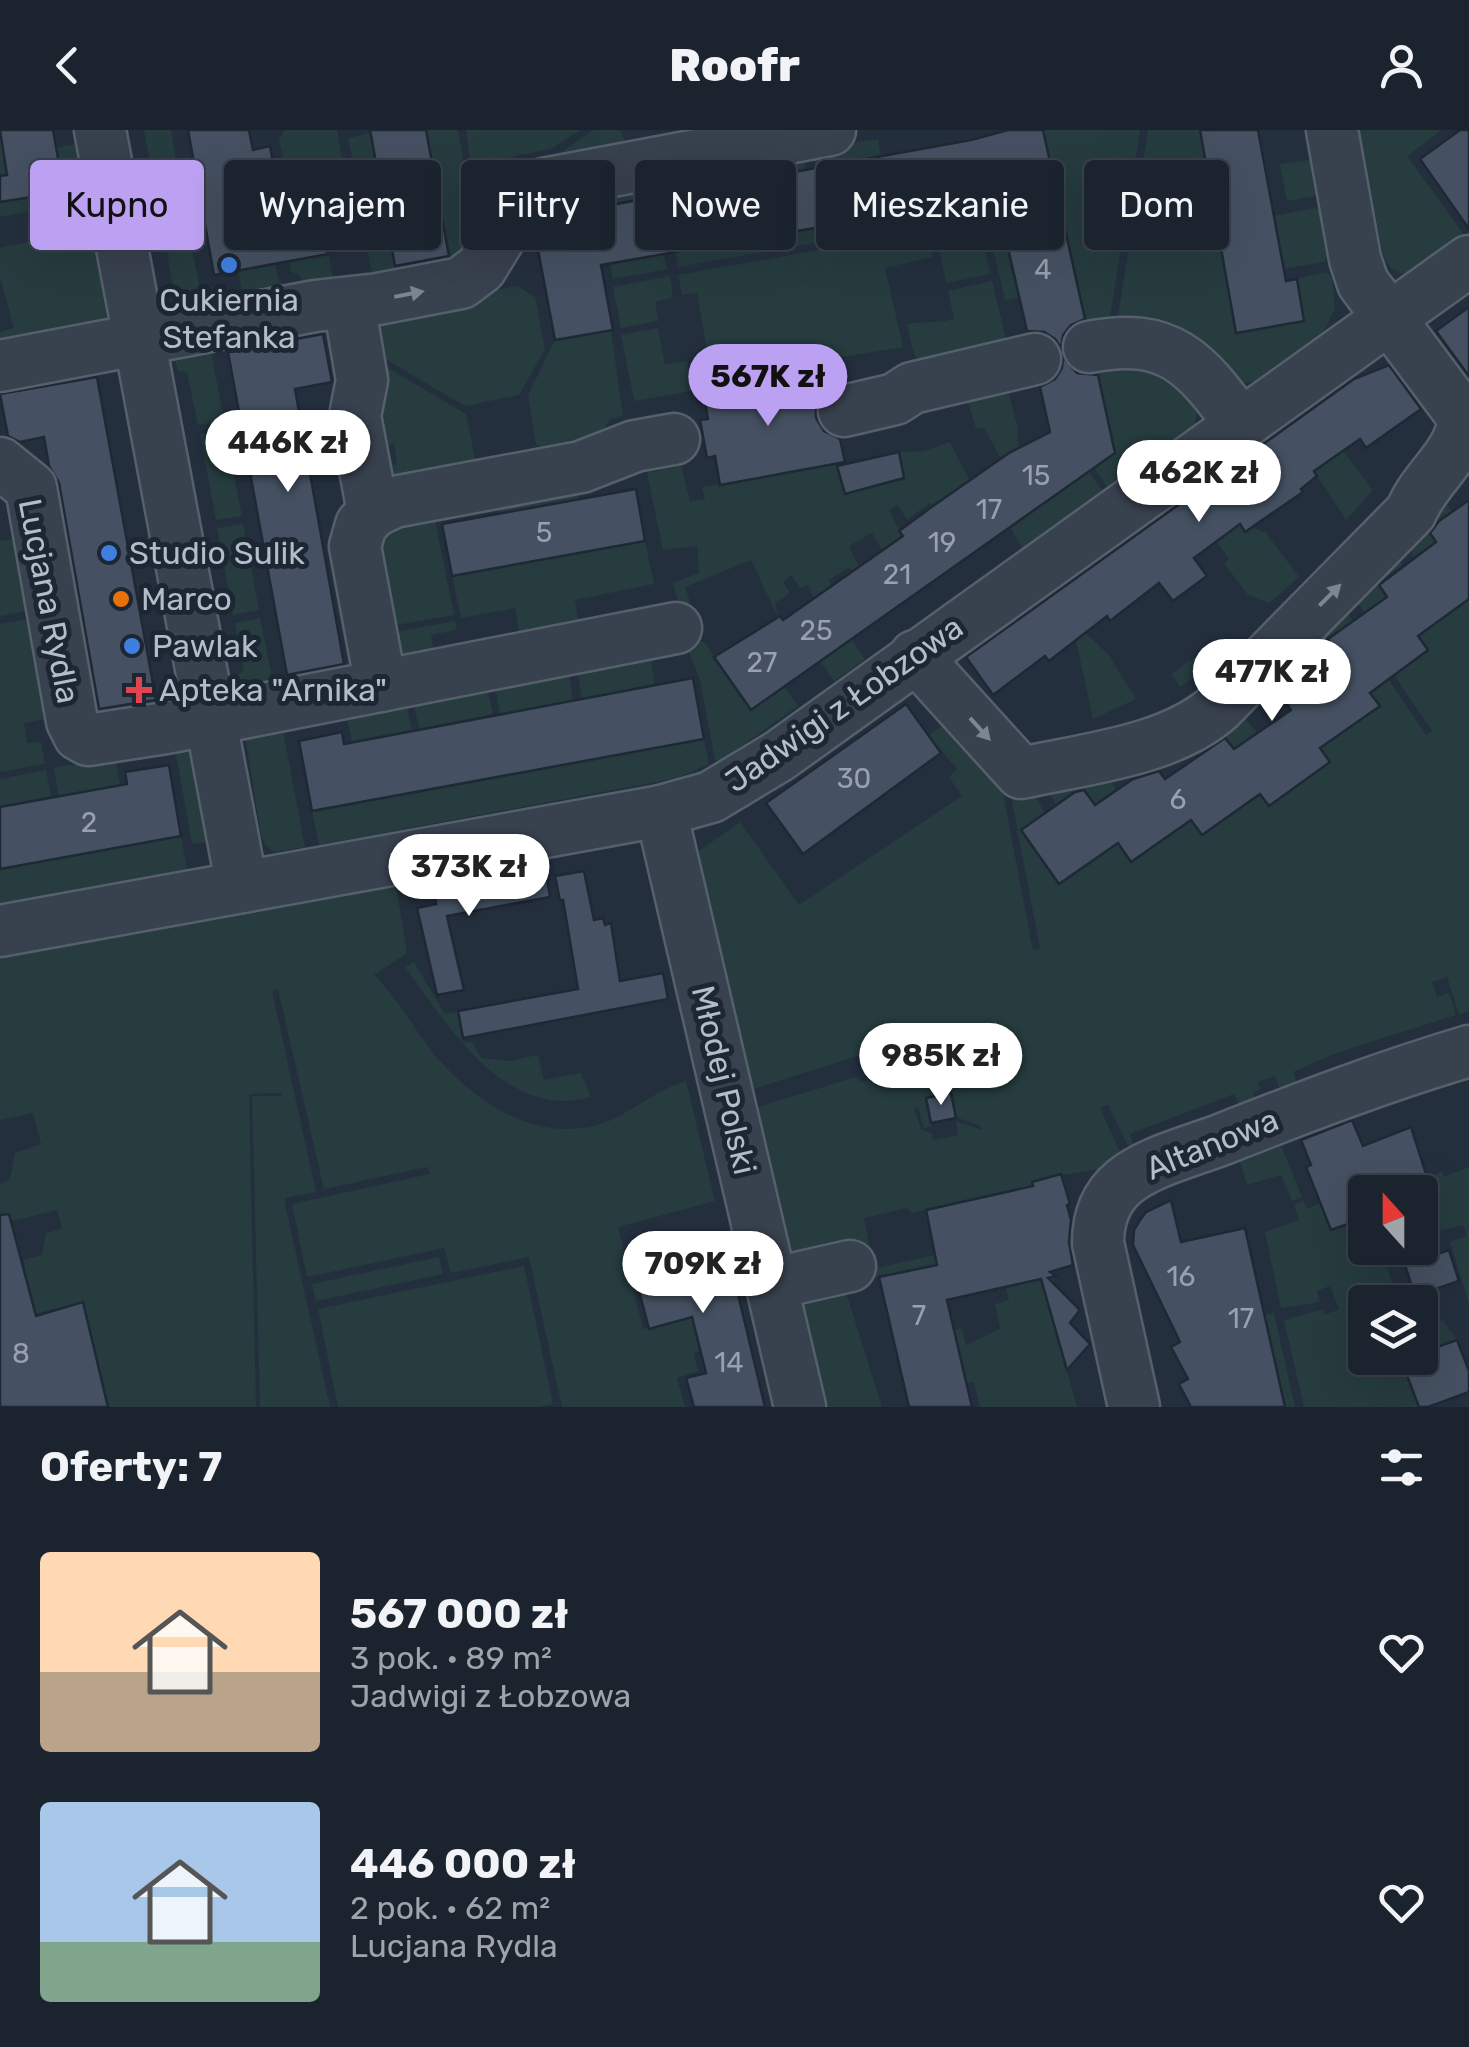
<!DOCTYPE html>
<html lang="pl">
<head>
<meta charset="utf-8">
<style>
  body { margin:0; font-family:Rubik,sans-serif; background:#242b36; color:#f1f3f6; height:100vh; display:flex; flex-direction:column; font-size:38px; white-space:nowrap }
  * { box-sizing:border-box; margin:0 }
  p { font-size:32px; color:#a0a4aa }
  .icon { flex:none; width:55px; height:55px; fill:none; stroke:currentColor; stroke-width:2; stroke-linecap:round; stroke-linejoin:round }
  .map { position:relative; height:1277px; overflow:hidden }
  .details { display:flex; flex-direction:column; background:#1b232e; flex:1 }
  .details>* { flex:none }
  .hud { position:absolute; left:30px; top:30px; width:1410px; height:90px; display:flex; gap:20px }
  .needle { width:65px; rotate:339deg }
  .fabs { position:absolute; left:1348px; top:1045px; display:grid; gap:20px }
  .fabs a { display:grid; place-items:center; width:90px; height:90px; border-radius:10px; background:#1b232e; box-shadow:0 10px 40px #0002,0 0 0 2px #39404a; font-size:50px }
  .price { position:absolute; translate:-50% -85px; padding:0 22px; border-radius:35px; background:#fff; color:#222; font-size:32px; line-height:65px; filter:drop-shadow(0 2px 5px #0008) }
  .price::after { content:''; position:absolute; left:50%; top:60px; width:30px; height:22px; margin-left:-15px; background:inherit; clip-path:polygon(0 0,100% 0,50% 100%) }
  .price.active { background:#bca0f2; color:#111 }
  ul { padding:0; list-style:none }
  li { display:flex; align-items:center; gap:30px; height:250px; padding:0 40px }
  li span { display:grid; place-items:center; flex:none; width:280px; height:200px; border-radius:10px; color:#555 }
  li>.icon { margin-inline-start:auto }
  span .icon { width:120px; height:120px; fill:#fffc; stroke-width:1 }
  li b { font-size:42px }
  h2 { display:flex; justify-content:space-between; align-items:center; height:120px; padding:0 40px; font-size:42px }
  .pill { padding:0 35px; border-radius:10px; background:#1b232e; box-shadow:0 10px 40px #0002,0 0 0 2px #39404a; font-size:35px; line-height:90px }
  .pill.active { background:#bca0f2; color:#111 }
  header { display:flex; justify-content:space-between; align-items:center; height:130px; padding:0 40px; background:#1b232e; font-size:45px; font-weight:800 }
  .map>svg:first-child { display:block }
</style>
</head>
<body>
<header><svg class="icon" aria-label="back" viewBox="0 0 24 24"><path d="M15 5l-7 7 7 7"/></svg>Roofr<svg class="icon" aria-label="person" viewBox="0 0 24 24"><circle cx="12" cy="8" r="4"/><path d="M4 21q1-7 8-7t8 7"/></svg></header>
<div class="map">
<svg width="1469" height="1277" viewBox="0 0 1469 1277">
  <rect width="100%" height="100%" fill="#242f3e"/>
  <g fill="#263c3f" fill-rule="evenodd">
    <path d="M144,0H171L182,66L157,71Z"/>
    <path d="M285,0H337L347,57L318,62L285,38L279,9Z"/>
    <path d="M426,0H458L476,101L469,127L372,146L364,102L388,98L396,140L449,130Z"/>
    <path d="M466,0H580L551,19L471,35Z"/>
    <path d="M593,0H620L631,24L559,40L556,26Z"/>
    <path d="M1043,0H1140L1109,193L1086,192Z"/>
    <path d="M1148,0H1200L1236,203L1304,191L1297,149L1326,142L1332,148L1335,178L1323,203L1256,252L1239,254L1117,192Z"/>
    <path d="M1359,0H1442L1407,26L1467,109L1406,146L1391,138L1383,125Z"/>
    <path d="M371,3L384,77L363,81L348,8Z"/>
    <path d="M0,6L12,70L56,18L77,14L87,72L0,87Z"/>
    <path d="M878,9L881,27L816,38L813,20Z"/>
    <path d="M802,22L806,40L741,52L738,34Z"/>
    <path d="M546,29L485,103L473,42Z"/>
    <path d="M1311,30L1317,61L1314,66L1287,71L1280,34Z"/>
    <path d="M727,35L730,53L666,65L663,47Z"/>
    <path d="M652,49L656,67L565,84L562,65Z"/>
    <path d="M184,73L200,162L175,167L159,78Z"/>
    <path d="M1315,78L1321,81L1328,125L1324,132L1283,139L1273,86Z"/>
    <path d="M882,86L884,100L829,110L827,96Z"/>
    <path d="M973,92L975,99H981L990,144L946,153L935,99Z"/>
    <path d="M92,97L107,191L0,221V202L14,198L0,147V118Z"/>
    <path d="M817,97L819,112L679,137L675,122Z"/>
    <path d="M924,101L928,104L933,127L885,138L903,217L824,230L813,226L701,246L697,229L708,226L697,163L682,165L678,145Z"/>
    <path d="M1007,112L1019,167L1005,170L992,115Z"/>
    <path d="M329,123L333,150L303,157L300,145L291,142L289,131Z"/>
    <path d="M664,124L667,139L613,149L610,134Z"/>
    <path d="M275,133L279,151L290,159L243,167L238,140Z"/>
    <path d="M670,146L673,167L655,172L658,191L621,198L613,157Z"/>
    <path d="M992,151L1008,217L922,233L914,225L907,194C924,191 935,194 954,189L948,161Z"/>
    <path d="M517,156L535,167L545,219L519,265L465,276L368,219L372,197L404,178Z"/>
    <path d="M658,198L665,234L687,231L693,261L634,271L621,205Z"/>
    <path d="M611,201L623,286L611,289L580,329L572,331L536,314L528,265L555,210Z"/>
    <path d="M209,210L224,290L198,295L187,242L178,241L173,220Z"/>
    <path d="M366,225L466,284L479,348L396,352L386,336L397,334L394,314L383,316Z"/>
    <path d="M1120,231L1166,241L1198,275L1195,294L1108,358L1094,338L1115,323L1095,241Z"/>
    <path d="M1007,257L1017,295L1018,318L1004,334L984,298L976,299L966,266Z"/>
    <path d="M225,299L242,386L216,390L200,304Z"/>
    <path d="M950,312L970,351L936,382L930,373L907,390L898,375L889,380L903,407L883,421L872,403L849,416L859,437L853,442L849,437L829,450L832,456L814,469L808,455L800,458L791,445L783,452L790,463L775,473L778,487L751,430L685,457L690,472L680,477L673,453L699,443L697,416L663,420L647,343L681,336L690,371L705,370L702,357L836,334L845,364L890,348L891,352L904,350L899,322L924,321Z"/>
    <path d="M1343,321L1373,360L1346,390L1314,342Z"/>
    <path d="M1089,342L1103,361L1023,419L1010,397Z"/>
    <path d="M578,363V370L500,383L498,378Z"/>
    <path d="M1442,375H1447L1452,382L1428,399L1436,412L1414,426L1407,415Z"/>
    <path d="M433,380L454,485L385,497L374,409Z"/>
    <path d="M1236,389L1246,402L1254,398L1266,403L1299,447L1269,473L1248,465L1224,433L1229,429L1212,406Z"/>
    <path d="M243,394L259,480L233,485L217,398Z"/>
    <path d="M31,406L44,478L0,486V411Z"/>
    <path d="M645,411L654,454L575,470L579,494L521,515L515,478L461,488L452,446Z"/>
    <path d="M1397,427L1402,435L1378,453L1387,467L1365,483L1354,468Z"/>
    <path d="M1469,469V881L1459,884L1447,847L1432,852L1437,867L1449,863L1456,885L1339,922L1293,942L1299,959L1282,965L1275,946L1258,952L1260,959L1253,963L1257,975L1244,984L1234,964L1130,1004L1138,1026L1134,1028L1108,975L1100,978L1125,1033C1093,1043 1062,1042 1032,1052L1039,1081L1035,1083L1056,1160L1047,1171L1077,1277H980L974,1252L966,1253L954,1200L962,1198L966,1215L1000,1199L995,1174L1009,1170L985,1067L912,1083L907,1078L864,1088L869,1115L862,1125L784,1138L749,987L758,977L856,947L862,952L873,948L875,941L897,935L896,930H908L944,953L971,948L960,899L893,915L753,959L729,868L699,721L740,692L799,775L962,666L949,647L957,639L928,605L948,592L1000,648L1033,820L1040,819L1012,671L1019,662L1032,661L1045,683L1021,701L1059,754L1118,713L1131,731L1191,690L1202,704L1260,664L1269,675L1329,633L1320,619L1379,577L1370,562L1388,549L1426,605L1432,601L1394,545L1427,521L1418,506ZM927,968L955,987L981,996L982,1000L956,991L958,1005L933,1010L932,1004L921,999L914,978L918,977L924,998L932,996Z"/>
    <path d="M1345,481L1353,491L1328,509L1337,523L1316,539L1303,521Z"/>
    <path d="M45,486L49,588L24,593L27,613L41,612L45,634L0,642V494Z"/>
    <path d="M260,488L275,563L238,570L234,549L244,539L235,493Z"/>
    <path d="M455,491L457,500L431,505L435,531L410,536L379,505Z"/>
    <path d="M687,503L705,513L750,579L784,556L798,576L724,628L715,631L700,550L683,508Z"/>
    <path d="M1085,503L1108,524L1136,569L1093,589L1076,511Z"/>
    <path d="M1222,508L1244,535L1243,541L1225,525L1180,557L1171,544Z"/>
    <path d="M851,509L865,529L834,551L820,531Z"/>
    <path d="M650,524L655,556L582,569L577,539Z"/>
    <path d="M568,540L573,570L500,584L495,555Z"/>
    <path d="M487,556L493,585L419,599L413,570Z"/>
    <path d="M406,572L412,600L352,612L346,584Z"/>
    <path d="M1242,584L1257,603L1234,619L1225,608L1199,625L1195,618Z"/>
    <path d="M282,595L305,717L274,722L265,715L261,705L246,611V606Z"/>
    <path d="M704,609L709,634L677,648L319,715L312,681Z"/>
    <path d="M174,613L188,616L193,622L211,711L192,714Z"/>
    <path d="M115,627L120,655L59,667L54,638Z"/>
    <path d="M46,640L51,668L0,677V649Z"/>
    <path d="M1106,644L1117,660L1095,675L1082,657L1057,675L1047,661Z"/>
    <path d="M181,706L187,740L0,774V739Z"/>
    <path d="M396,755L407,823L374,845C396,866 412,895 430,919C469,968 532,1013 597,995C629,986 654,960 686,951L715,1071L618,1097L643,1199L663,1195L689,1172L701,1221L694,1223L698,1241L677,1248L685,1277H562L529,1127L451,1143L444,1118L307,1147L292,1074L430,1044L427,1037L324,1059L278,859L272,861L316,1062L285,1068V1074L330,1277H260L252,966H282V963L249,964L256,1277H108L81,1173L0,1192L25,1136L24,1130L42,1125L46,1103L62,1099L57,1080L0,1094V1055L10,1049L15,1023L41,1014L33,983L0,990V823L192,787L193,792Z"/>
    <path d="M414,832L445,884L457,882L463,913L472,912L481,928L509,931L538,925L544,950L581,943L591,967C505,992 447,894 405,837Z"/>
    <path d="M1277,1006L1302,1067L1292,1071L1281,1045L1247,1055L1239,1029Z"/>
    <path d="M1469,1037V1174L1450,1112L1467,1106L1463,1095L1420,1106V1062L1409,1061L1433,1052L1432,1046L1442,1042L1444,1047Z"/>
    <path d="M1303,1070L1307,1079L1320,1073L1332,1100L1365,1087V1118H1381L1398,1172H1365V1228H1408L1401,1231L1419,1277H1304L1284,1190L1323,1179L1325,1185L1339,1179L1330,1156L1317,1161L1320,1172L1281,1178L1265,1102L1299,1090L1294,1075Z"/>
    <path d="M935,1125L937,1135L869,1149L867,1140Z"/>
    <path d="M439,1127L443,1144L316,1171L312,1154Z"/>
    <path d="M524,1136L553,1274L538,1277H338L318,1179Z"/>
    <path d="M845,1159L882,1277H815L789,1165Z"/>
    <path d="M1420,1179L1425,1196L1443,1190L1457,1210L1420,1223Z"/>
    <path d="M1274,1183L1295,1277H1285L1264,1185Z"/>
  </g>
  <g fill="#455162" stroke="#1f2835" stroke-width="2.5">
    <path d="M0,0H53L64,62L0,72V46L7,45Z"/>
    <path d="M188,0H249L253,20L270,16L280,71L298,68L302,91L320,87L328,124L214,145Z"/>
    <path d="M370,0H426L449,126L395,136Z"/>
    <path d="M1008,0H1043L1085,189L1071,195L1063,205L1061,218L1055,209L1044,202L1027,201L995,62L935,73L936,77L601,135L613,200L555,210L535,104L550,86L971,10Z"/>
    <path d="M1200,0H1258L1286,151L1297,149L1304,191L1236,203Z"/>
    <path d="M1460,0H1469V99L1420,29Z"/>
    <path d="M1469,177V246L1436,201Z"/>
    <path d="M323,204L332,252L295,259L344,534L287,545L228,222Z"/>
    <path d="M1063,227L1077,243L1098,245L1115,323L751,580L714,527L780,486L783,490L903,406L899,401L933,376L1009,323L1050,302L1040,257L1055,249L1062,238Z"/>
    <path d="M1389,235L1421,279L1366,318L1360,309L1314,341L1317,346L1301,359L1303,362L1245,402L1240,394L1194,428L1207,446L1173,471L1159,453L1110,491L1107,486L1049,531L1045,526L993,565L966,527L1354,249Z"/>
    <path d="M819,240L823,262L816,274V288L824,301L840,309L845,332L720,355L715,326L707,328L700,290L708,289L703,262Z"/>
    <path d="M97,247L156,570L99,579L59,353L49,336L44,307L20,312L8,306L0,264Z"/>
    <path d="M899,322L904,348L845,364L837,336Z"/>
    <path d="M636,359L645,411L452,446L442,394Z"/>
    <path d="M1469,370V469L1418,506L1428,520L1370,563L1380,576L1320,618L1330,632L1269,676L1260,664L1202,705L1191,690L1131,732L1118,713L1059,754L1021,700L1075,662L1084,660L1095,675L1133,649L1159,641L1165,649L1225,608L1234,619L1291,580L1280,565L1337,523L1328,509L1387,467L1379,455L1436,412L1430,403L1439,391Z"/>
    <path d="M693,548L704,609L312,681L299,611L342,602L344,614Z"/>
    <path d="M906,574L941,623L803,724L766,673Z"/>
    <path d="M169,635L181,706L0,739V677L127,654L125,642Z"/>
    <path d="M584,741L594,790L603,788L605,795L611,793L620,851L663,843L668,869L463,908L458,881L578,859L563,770L560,771L555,746Z"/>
    <path d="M546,742L550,767L447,786L464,860L437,865L417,778L436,774L434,761Z"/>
    <path d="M951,963L956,988L931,993L926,968Z"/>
    <path d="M1352,990L1363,1016L1411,997L1429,1053L1406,1062H1365V1088L1331,1100L1306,1037L1311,1035L1301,1010Z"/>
    <path d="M1061,1044L1070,1074L1067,1075L1071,1090L1069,1112L1073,1135L1050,1142L1056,1146L1048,1148L1080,1180L1070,1193L1090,1214L1067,1240L1041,1149L947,1170L972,1277H909L879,1147L937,1135L926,1080L1033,1056L1032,1052Z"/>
    <path d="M1171,1070L1181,1112L1245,1098L1285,1277H1191L1179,1254L1188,1249L1171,1217L1180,1212L1133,1115L1134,1100L1140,1090L1146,1082Z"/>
    <path d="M9,1084L36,1186L83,1172L108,1277H0V1085Z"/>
    <path d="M723,1101L754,1231L765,1277H694L686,1248L706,1243L692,1187L649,1199L637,1153L632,1126Z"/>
    <path d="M1449,1120L1459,1151L1415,1166L1405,1135Z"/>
    <path d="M1457,1210L1469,1241V1262L1428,1277H1419L1401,1230L1420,1228V1223Z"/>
  </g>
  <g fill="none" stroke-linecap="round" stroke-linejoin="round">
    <defs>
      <g id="minor">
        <path d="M100,0L242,757"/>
        <path d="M349,174L362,250L355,286L373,382L394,372L581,337L635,316L674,309"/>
        <path d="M1089,217C1169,201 1196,233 1240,294"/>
        <path d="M0,236L315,176L378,169L461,153L481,138L520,74L543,54L830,0"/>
        <path d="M844,281L895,269L912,258L1035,229"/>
        <path d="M0,333L31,358L72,591L79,605L88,610L166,598L676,498"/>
        <path d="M373,382L361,395L355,416L381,556"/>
        <path d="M915,526L1021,643C1084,629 1170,621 1219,577L1411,382C1425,347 1460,327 1464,288L1363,153L1355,129L1332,0"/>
        <path d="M661,681L800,1277"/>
        <path d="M0,801L661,681L711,667L779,626L1469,131"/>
        <path d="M771,1154L850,1136"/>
        <path d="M1134,1277L1098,1113C1098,1089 1105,1068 1124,1052C1150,1031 1192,1021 1223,1009C1304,977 1385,946 1469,921"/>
      </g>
    </defs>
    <use href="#minor" stroke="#565f6c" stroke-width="55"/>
    <use href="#minor" stroke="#38414e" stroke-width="50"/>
  </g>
  <defs><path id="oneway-solid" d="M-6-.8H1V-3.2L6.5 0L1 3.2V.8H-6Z" transform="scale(2.5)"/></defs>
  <g fill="#7c8592">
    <use href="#oneway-solid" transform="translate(409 164) rotate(-11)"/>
    <use href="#oneway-solid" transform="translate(1330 465) rotate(-45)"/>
    <use href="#oneway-solid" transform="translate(980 599) rotate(48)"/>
  </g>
  <g fill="#3f7fe0" stroke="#1d2633" stroke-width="4">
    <circle cx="229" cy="135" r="10"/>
    <circle cx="109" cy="423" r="10"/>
    <circle cx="132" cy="516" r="10"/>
  </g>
  <circle fill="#e8710a" stroke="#1d2633" stroke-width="4" cx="121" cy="469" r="10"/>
  <path fill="#e0444e" stroke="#1d2633" stroke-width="4" d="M134 545h10v10h10v10h-10v10h-10v-10h-10v-10h10z"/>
  <g text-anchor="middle" stroke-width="10" stroke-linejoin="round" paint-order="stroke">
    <g font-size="28" fill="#98a1af">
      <text x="1043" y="149">4</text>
      <text x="1036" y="355">15</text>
      <text x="989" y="389">17</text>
      <text x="544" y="412">5</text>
      <text x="942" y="422">19</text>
      <text x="897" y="454">21</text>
      <text x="816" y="510">25</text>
      <text x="762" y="542">27</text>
      <text x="854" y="658">30</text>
      <text x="1178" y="679">6</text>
      <text x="89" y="702">2</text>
      <text x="1181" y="1156">16</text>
      <text x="919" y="1195">7</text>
      <text x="1241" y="1198">17</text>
      <text x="21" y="1233">8</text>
      <text x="729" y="1242">14</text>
    </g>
    <g font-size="32" fill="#b4bcc9" stroke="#1d2633" text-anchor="start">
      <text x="229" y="181" text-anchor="middle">Cukiernia<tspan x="229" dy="37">Stefanka</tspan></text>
      <text x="129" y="434">Studio Sulik</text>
      <text x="141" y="480">Marco</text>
      <text x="152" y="527">Pawlak</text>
      <text x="159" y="571">Apteka "Arnika"</text>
    </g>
    <g font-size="32" fill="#b4bcc9" stroke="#1d2633">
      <text transform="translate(49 471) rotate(79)" y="11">Lucjana Rydla</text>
      <text transform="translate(844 574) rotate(-35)" y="11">Jadwigi z Łobzowa</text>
      <text transform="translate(724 950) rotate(77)" y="11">Młodej Polski</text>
      <text transform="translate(1212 1014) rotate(-22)" y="11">Altanowa</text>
    </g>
  </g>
</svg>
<div class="fabs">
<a><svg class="needle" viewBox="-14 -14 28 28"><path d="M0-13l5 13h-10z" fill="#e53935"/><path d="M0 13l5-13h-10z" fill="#a0a4aa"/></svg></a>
<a><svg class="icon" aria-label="layers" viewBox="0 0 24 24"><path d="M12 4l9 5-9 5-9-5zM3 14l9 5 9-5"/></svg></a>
</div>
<b class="price active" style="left:768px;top:299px">567K zł</b>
<b class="price" style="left:288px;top:365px">446K zł</b>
<b class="price" style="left:1199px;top:395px">462K zł</b>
<b class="price" style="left:1272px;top:594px">477K zł</b>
<b class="price" style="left:469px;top:789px">373K zł</b>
<b class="price" style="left:941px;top:978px">985K zł</b>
<b class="price" style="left:703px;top:1186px">709K zł</b>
<div class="hud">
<a class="pill active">Kupno</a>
<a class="pill">Wynajem</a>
<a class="pill">Filtry</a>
<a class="pill">Nowe</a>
<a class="pill">Mieszkanie</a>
<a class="pill">Dom</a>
</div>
</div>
<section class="details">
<h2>Oferty: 7<svg class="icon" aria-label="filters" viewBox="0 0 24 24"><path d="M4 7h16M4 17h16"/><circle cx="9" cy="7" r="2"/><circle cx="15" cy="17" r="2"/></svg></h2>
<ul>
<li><span style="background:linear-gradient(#ffd9b3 60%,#b9a48a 0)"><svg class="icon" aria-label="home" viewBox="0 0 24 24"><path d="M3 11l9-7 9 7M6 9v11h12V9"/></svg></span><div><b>567 000 zł</b><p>3 pok. · 89 m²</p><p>Jadwigi z Łobzowa</p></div><svg class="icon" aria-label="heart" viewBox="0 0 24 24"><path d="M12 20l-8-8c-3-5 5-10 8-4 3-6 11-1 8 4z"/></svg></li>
<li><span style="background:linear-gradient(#a9c7e8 70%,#7fa58c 0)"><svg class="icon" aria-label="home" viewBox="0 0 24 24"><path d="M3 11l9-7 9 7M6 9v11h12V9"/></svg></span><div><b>446 000 zł</b><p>2 pok. · 62 m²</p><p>Lucjana Rydla</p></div><svg class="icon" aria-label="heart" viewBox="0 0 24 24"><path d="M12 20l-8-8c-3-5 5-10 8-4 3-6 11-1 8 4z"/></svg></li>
</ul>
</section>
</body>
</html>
